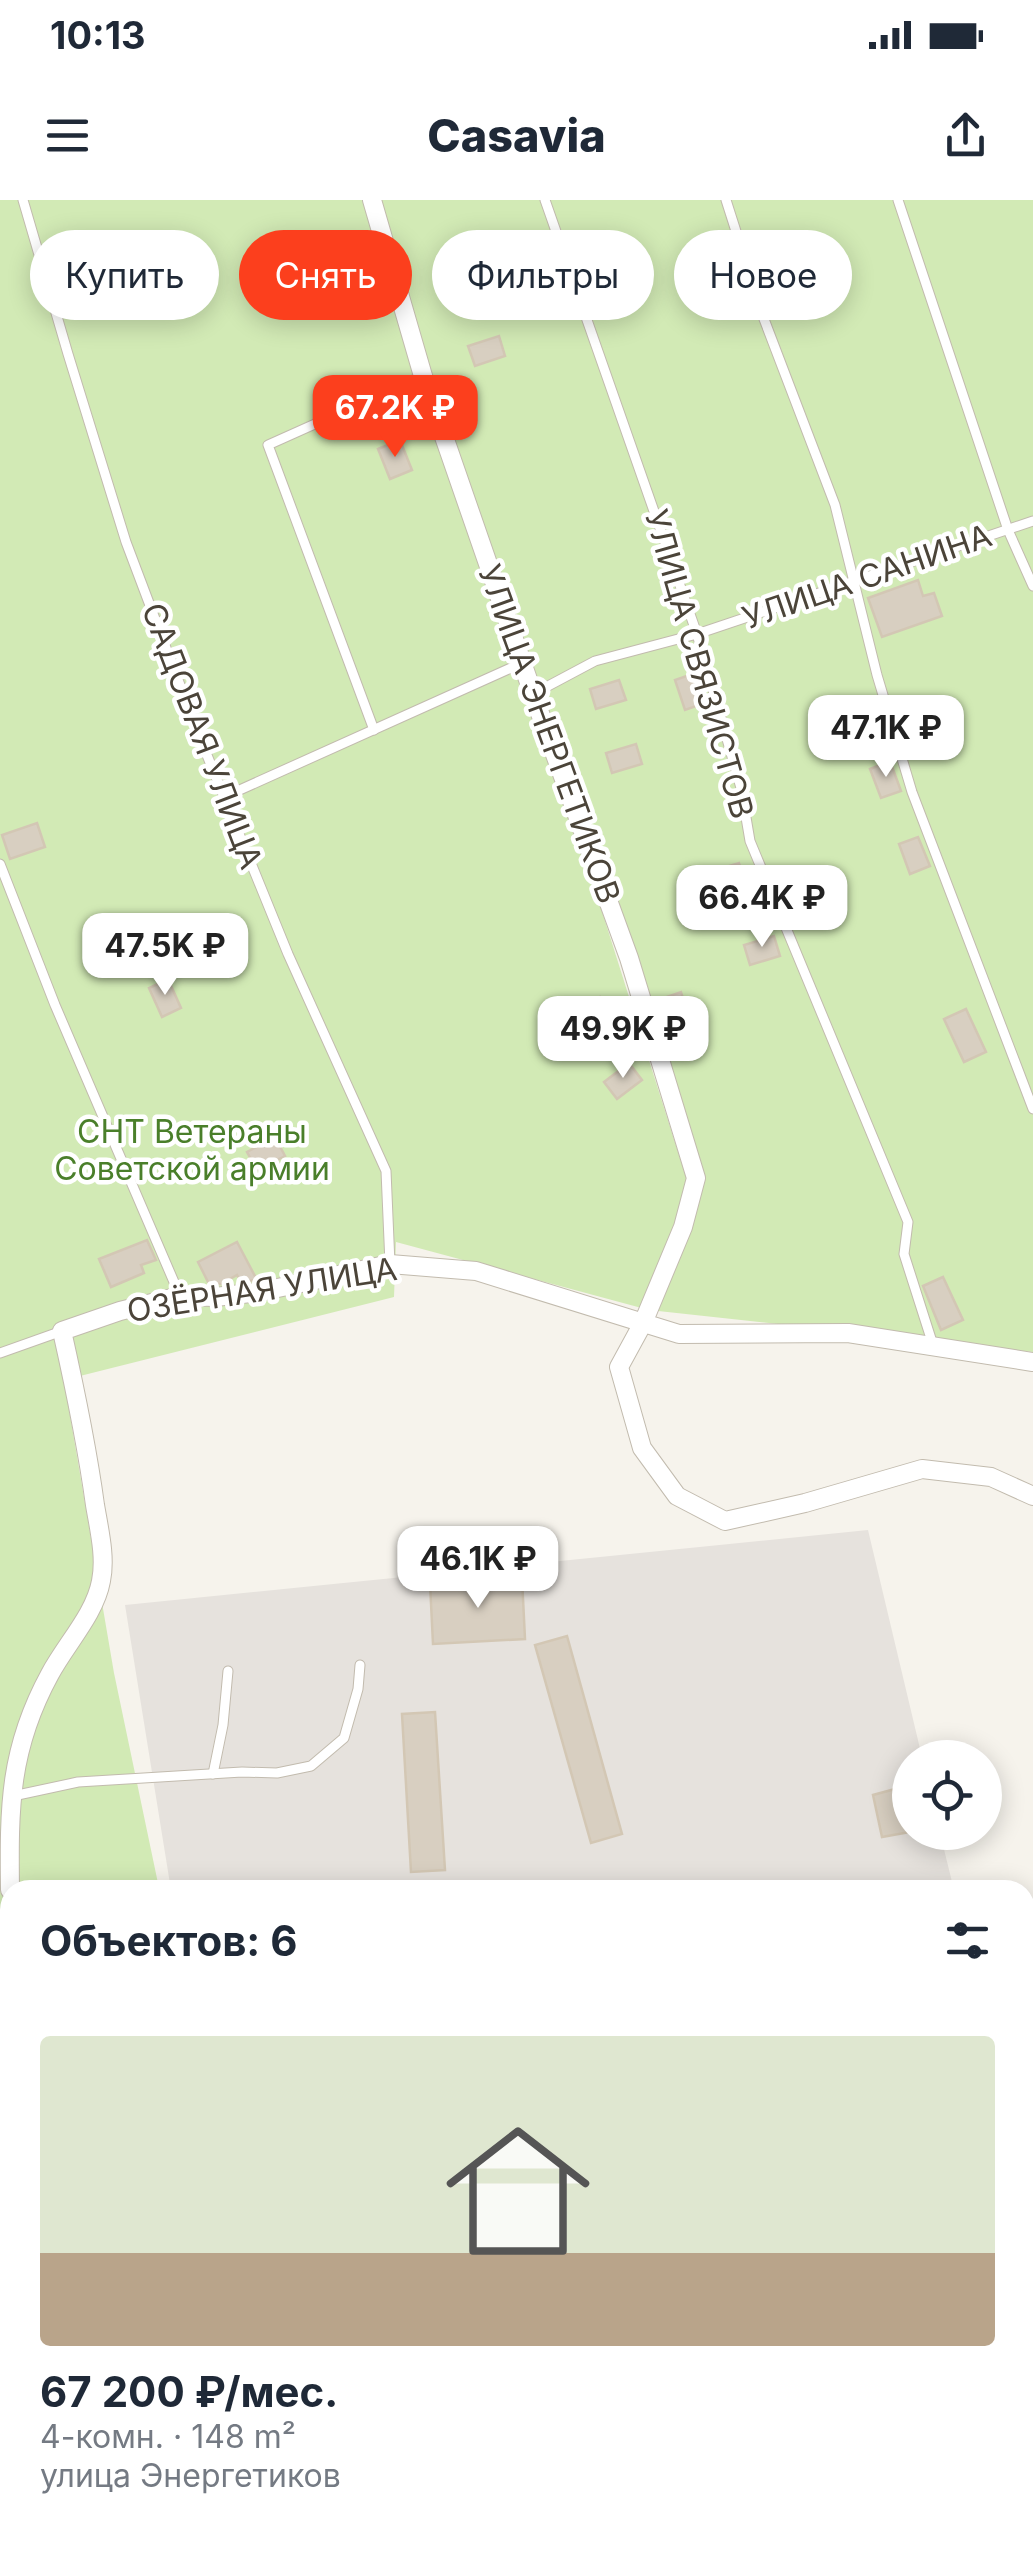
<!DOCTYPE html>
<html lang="ru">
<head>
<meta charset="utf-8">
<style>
  body { margin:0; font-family:Inter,sans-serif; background:#f6f6f7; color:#1f2937; height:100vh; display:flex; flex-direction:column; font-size:38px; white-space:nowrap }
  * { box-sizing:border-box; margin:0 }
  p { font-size:32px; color:#747a83 }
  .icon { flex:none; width:55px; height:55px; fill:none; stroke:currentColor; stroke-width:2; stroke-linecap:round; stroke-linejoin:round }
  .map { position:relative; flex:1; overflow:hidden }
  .sheet { position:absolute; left:0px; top:1680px; width:1035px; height:672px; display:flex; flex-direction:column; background:#fff; border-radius:30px 30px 0 0; box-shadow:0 5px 25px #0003 }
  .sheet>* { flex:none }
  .hud { position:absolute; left:30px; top:30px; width:975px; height:90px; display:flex; gap:20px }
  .fabs { position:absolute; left:892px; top:1540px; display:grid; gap:20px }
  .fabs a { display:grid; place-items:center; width:110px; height:110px; border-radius:50%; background:#fff; box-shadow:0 5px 25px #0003; font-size:50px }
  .price { position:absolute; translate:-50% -85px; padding:0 22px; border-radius:20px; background:#fff; color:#222; font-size:32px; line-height:65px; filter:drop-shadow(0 2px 5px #0008) }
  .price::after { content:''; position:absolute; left:50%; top:60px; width:30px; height:22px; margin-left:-15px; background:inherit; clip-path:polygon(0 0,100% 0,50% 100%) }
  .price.active { background:#fc3f1d; color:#fff }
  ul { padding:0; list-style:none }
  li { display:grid; align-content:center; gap:20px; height:530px; padding:0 40px }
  li span { display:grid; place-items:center; height:310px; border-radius:10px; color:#555 }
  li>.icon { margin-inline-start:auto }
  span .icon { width:180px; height:180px; fill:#fffc; stroke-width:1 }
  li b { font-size:42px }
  h2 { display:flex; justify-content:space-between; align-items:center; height:120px; padding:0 40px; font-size:42px }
  .chip { padding:0 35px; border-radius:45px; background:#fff; box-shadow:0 5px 25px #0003; font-size:35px; line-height:90px }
  .chip.active { background:#fc3f1d; color:#fff }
  .status { display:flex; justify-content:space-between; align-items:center; height:70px; padding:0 50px; background:#fff; direction:ltr }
  .status svg { height:28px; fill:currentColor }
  header { display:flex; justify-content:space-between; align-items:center; height:130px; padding:0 40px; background:#fff; font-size:45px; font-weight:800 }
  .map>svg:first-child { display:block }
</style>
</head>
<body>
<div class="status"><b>10:13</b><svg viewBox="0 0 49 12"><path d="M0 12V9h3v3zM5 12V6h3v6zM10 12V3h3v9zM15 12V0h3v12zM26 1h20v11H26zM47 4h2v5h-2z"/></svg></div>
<header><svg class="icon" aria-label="menu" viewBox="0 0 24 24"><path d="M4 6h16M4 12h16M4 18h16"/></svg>Casavia<svg class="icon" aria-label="share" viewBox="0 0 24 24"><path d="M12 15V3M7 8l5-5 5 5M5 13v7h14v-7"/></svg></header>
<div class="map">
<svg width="1033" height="2351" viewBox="0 0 1033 2351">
  <rect width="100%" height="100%" fill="#f6f3ec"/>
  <g fill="#e6e2dd">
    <path d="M868,1330L922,1557L910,1558V1632L940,1633L954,1690H171L125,1405Z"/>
    <path d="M1025,1987L1033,2021V2351H278L277,2343L1025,2342Z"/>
  </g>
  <path fill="#d2eab5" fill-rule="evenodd" d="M0,0H1033V1152L649,1110L396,1042L394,1097L64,1180L114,1473L159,1688L148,1690H10V2342H252L253,2351H0ZM558,572L696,977L690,990Z"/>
  <g fill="#d8cfc1" stroke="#d3c7b4" stroke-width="2.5">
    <path d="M499,136L505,156L475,166L468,146Z"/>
    <path d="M400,240L412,270L390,279L378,249Z"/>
    <path d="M918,380L923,396L934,393L942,416L882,437L868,398Z"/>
    <path d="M695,473L705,503L685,510L675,480Z"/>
    <path d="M619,480L626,500L596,509L590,489Z"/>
    <path d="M636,544L642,564L612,573L606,553Z"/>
    <path d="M890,561L901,591L881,598L870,569Z"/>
    <path d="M37,623L45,647L10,659L2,635Z"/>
    <path d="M918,637L930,666L910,674L899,644Z"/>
    <path d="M739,663L745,683L715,692L709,672Z"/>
    <path d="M774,736L780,756L750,765L744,745Z"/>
    <path d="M168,779L181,808L162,817L149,788Z"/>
    <path d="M681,792L691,824L665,832L655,801Z"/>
    <path d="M600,797L613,814L590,831L577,814Z"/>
    <path d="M966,809L986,852L964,862L944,819Z"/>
    <path d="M629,863L642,880L617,899L604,882Z"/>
    <path d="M275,937L285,956L257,970L247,952Z"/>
    <path d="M147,1040L156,1060L141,1065L144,1073L111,1087L99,1059Z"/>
    <path d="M237,1042L257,1080L241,1082L237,1075L221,1084H209L198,1062Z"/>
    <path d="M943,1077L963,1120L941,1130L923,1086Z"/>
    <path d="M522,1378L525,1439L433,1444L430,1383Z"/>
    <path d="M567,1436L622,1634L591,1643L535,1445Z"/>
    <path d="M435,1512L445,1670L411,1672L402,1514Z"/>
    <path d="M910,1585V1632L882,1637L873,1595Z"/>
  </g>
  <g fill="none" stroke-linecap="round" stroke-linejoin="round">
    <defs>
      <g id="lane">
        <path d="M23,0L68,154L126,342L200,538L288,754L386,971L390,1064"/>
        <path d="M545,0L697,434L741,588L750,641L908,1022L904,1054L934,1148"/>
        <path d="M726,0L764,119L835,305L877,475L912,592L1033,909"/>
        <path d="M898,0L1008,330L1033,386"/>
        <path d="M533,494L595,461L697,434L1033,321"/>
        <path d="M374,530L268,245L422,176"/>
        <path d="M224,597L522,463"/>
        <path d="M0,664L55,805L180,1096"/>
        <path d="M0,1153L62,1131"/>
        <path d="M213,1574L223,1525L228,1471"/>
        <path d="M13,1596L78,1582L242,1572L277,1573L311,1566L344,1538L358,1489L360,1465"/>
        <path d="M967,2342L973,2351"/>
        <path d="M741,2351L743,2342"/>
      </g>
      <g id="street">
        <path d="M372,0L423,176L533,494L629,758L696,978L683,1027L643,1123L619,1167L642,1248L677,1296L725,1321L805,1303L922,1269L991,1277L1033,1296"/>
        <path d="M10,1690C9,1607 9,1549 50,1474C66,1444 95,1414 101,1381C106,1357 99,1329 95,1305C87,1246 75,1189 62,1131L120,1111L180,1096L215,1097L259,1092L390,1064L476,1071L679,1134L848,1133L1033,1162"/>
        <path d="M277,2342L278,2351"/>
      </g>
    </defs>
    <use href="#lane" stroke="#c2bbae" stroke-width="11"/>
    <use href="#street" stroke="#c2bbae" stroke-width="20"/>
    <path stroke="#c4b79f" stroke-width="4" stroke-dasharray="5 5" stroke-linecap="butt" d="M0,1912L10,1908"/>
    <use href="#lane" stroke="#fff" stroke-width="9"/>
    <use href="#street" stroke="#fff" stroke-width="18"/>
  </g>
  <g text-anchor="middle" stroke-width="9" stroke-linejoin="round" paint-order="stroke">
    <g font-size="32" fill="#4b4439" stroke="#fff">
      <text transform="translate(867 377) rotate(-19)" y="11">УЛИЦА САНИНА</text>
      <text transform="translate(699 464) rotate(74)" y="11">УЛИЦА СВЯЗИСТОВ</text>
      <text transform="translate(549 534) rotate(70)" y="11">УЛИЦА ЭНЕРГЕТИКОВ</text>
      <text transform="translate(202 536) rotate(69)" y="11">САДОВАЯ УЛИЦА</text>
      <text transform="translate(262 1090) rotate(-9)" y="11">ОЗЁРНАЯ УЛИЦА</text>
    </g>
    <g font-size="32" fill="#4a7f2a" stroke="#fff">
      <text x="192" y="943">СНТ Ветераны<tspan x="192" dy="37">Советской армии</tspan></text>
    </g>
  </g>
</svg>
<div class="fabs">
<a><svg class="icon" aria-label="locate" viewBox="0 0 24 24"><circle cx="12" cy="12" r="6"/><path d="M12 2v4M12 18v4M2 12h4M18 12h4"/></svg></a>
</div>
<b class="price active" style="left:395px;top:260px">67.2K ₽</b>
<b class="price" style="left:886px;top:580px">47.1K ₽</b>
<b class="price" style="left:762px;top:750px">66.4K ₽</b>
<b class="price" style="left:165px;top:798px">47.5K ₽</b>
<b class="price" style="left:623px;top:881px">49.9K ₽</b>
<b class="price" style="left:478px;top:1411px">46.1K ₽</b>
<div class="hud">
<a class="chip">Купить</a>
<a class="chip active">Снять</a>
<a class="chip">Фильтры</a>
<a class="chip">Новое</a>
</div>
<section class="sheet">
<h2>Объектов: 6<svg class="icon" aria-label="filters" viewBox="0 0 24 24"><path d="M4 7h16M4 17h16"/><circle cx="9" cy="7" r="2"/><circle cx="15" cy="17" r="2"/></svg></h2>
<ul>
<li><span style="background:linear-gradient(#dfe7d0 70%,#b9a48a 0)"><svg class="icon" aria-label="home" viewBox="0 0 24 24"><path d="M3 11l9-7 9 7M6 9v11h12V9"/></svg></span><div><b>67 200 ₽/мес.</b><p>4-комн. · 148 m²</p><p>улица Энергетиков</p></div></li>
</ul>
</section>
</div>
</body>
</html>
